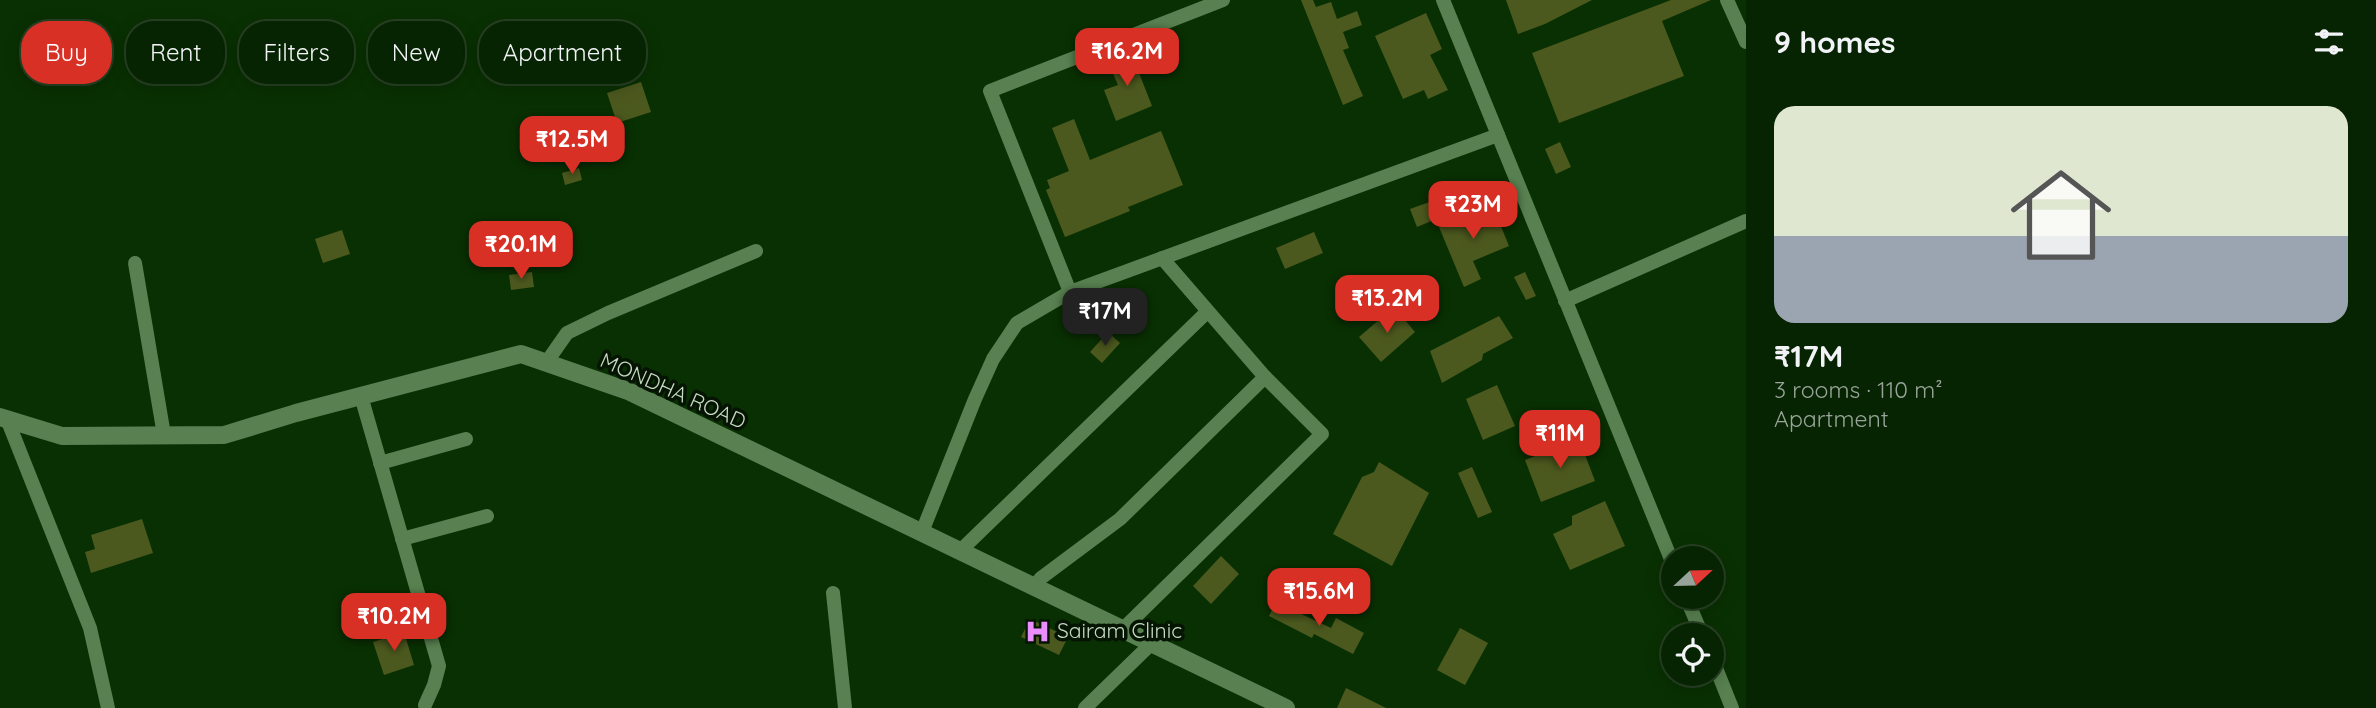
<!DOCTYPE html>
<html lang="en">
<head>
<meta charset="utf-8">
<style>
  body { margin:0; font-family:Quicksand,sans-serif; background:#153011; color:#f1f3f6; height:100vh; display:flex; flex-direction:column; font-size:26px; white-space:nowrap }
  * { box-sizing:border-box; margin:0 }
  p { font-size:23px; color:#98a499 }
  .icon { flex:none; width:38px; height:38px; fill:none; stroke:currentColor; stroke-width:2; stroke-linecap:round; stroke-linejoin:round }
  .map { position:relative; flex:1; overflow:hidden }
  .drawer { display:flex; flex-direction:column; background:#072402; width:630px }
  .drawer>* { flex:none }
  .top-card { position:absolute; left:21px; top:21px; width:665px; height:63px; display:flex; gap:14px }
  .needle { width:46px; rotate:68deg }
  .tools { position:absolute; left:1661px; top:546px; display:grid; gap:14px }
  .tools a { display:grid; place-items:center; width:63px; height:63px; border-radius:50%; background:#072402; box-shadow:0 4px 18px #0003,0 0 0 2px #284124; font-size:35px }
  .price { position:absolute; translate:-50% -60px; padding:0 16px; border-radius:14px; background:#d93025; color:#fff; font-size:23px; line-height:46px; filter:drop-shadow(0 2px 4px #0008) }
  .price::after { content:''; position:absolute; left:50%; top:42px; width:21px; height:16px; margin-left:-10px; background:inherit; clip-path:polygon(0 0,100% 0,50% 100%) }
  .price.on { background:#222; color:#fff }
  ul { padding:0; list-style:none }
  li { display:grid; align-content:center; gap:14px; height:371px; padding:0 28px }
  li span { display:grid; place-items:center; height:217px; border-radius:21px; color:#555 }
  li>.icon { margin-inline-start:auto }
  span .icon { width:126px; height:126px; fill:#fffc; stroke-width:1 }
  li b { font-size:30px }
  h2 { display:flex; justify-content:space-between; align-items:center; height:84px; padding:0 28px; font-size:30px }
  .tag { padding:0 24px; border-radius:28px; background:#072402; box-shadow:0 4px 18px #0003,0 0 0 2px #284124; font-size:24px; line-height:63px }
  .tag.on { background:#d93025; color:#fff }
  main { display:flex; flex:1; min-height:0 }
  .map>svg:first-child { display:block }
</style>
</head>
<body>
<main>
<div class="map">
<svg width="1746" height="708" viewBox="0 0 1746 708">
  <rect width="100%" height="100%" fill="#093002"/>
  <g fill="#4c591e">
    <path d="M1301,0H1313L1316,7L1331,2L1337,19L1357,11L1362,25L1343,32L1349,48L1343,50L1363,96L1343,105Z"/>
    <path d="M1506,0H1592L1545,24L1518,34Z"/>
    <path d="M1671,0H1711L1662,21L1684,76L1559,123L1532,53Z"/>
    <path d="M1426,13L1442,49L1430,55L1448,90L1428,99L1424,90L1403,99L1375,36Z"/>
    <path d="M1130,50L1152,106L1116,121L1104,90L1118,85L1107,60Z"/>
    <path d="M641,82L651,112L617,123L607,93Z"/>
    <path d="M1074,119L1090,160L1161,131L1183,185L1128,207L1130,211L1065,237L1046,190L1050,188L1047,180L1069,171L1052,128Z"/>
    <path d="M1560,142L1571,167L1556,174L1545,149Z"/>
    <path d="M579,168L582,180L565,185L562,173Z"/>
    <path d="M1435,200L1441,217L1417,227L1410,209Z"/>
    <path d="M1492,204L1509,246L1473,261L1481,279L1464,287L1439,227Z"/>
    <path d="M342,230L350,254L323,263L315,239Z"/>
    <path d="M1314,232L1323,253L1285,269L1276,248Z"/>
    <path d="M532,272L534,287L511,290L509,275Z"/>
    <path d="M1525,272L1536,296L1526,300L1514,277Z"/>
    <path d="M1394,307L1415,332L1381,362L1359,337Z"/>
    <path d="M1499,316L1513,338L1483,354L1482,360L1442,383L1430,351Z"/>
    <path d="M1108,332L1120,343L1102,363L1090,352Z"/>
    <path d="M1497,385L1515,426L1483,440L1466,399Z"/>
    <path d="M1579,439L1595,481L1541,502L1525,460Z"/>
    <path d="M1379,462L1429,493L1392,566L1333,534L1362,477L1374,472Z"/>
    <path d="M1472,467L1492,512L1478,518L1458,473Z"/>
    <path d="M1605,501L1625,546L1570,570L1553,534L1572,525V516Z"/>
    <path d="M142,519L153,553L91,573L85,552L95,549L91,535Z"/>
    <path d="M1221,556L1239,574L1211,604L1193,586Z"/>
    <path d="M1276,602L1331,628L1336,618L1364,633L1353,654L1314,634L1312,638L1269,616Z"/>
    <path d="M1030,619L1068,637L1059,655L1021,637Z"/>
    <path d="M1460,628L1488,643L1465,685L1437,670Z"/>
    <path d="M404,632L414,665L384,675L373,642Z"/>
    <path d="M1346,688L1386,708H1337Z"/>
  </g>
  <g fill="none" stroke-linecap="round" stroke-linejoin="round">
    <g stroke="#588050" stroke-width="14">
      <path d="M1443,0L1673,564"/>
      <path d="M1727,0L1746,42"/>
      <path d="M135,263L164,435"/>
      <path d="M1070,292L1498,135"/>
      <path d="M1565,301L1746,221"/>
      <path d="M546,363L567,333L608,313L756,251"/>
      <path d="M361,396L439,666L434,685L425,705"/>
      <path d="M7,419L90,628L108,708"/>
      <path d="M380,463L466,439"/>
      <path d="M922,532L975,399L993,359L1017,323L1070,292L990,91L1223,0"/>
      <path d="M402,539L487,516"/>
      <path d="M960,551L1207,312"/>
      <path d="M1034,586L1041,578L1120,519L1265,377"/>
      <path d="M833,593L845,708"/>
      <path d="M1686,597L1702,635"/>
      <path d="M1123,629L1322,434L1265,377L1162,258"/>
      <path d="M1712,658L1732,708"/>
      <path d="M1085,708L1152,643"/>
    </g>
    <path stroke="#588050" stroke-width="18" d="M0,417L62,436L224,435L296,413L521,354L628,391L1286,708"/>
  </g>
  <defs>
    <symbol id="hospital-bare" viewBox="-9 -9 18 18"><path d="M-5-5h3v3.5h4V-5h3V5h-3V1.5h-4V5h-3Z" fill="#ea8dfd" stroke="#051403" stroke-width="2.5" paint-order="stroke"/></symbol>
  </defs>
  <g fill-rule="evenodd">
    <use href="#hospital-bare" x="1020" y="614" width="35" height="35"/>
  </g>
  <g text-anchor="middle" stroke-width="7" stroke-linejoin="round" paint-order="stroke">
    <g font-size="21" fill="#c6dbc2" stroke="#051403">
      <text transform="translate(673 391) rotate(24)" y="7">MONDHA ROAD</text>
    </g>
    <g font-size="21" fill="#c6dbc2" stroke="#051403" text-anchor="start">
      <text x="1057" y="638">Sairam Clinic</text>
    </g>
  </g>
</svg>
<div class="tools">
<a><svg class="needle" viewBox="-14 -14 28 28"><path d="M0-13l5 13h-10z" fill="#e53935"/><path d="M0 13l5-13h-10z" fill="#98a499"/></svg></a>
<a><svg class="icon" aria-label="locate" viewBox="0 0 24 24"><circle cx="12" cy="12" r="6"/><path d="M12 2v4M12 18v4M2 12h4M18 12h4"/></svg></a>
</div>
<b class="price" style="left:1127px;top:88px">₹16.2M</b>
<b class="price" style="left:572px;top:176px">₹12.5M</b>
<b class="price" style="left:1473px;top:241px">₹23M</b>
<b class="price" style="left:521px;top:281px">₹20.1M</b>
<b class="price" style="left:1387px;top:335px">₹13.2M</b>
<b class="price on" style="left:1105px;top:348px">₹17M</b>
<b class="price" style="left:1560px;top:470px">₹11M</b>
<b class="price" style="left:1319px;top:628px">₹15.6M</b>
<b class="price" style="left:394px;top:653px">₹10.2M</b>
<div class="top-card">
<a class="tag on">Buy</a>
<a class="tag">Rent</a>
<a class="tag">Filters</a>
<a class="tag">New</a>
<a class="tag">Apartment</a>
</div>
</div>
<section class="drawer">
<h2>9 homes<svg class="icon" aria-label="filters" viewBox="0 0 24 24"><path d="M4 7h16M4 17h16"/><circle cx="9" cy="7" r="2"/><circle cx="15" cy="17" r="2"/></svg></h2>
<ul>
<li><span style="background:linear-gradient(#dfe7d0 60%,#9aa5b1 0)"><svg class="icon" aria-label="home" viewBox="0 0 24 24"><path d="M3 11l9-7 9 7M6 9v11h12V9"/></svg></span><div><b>₹17M</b><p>3 rooms · 110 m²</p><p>Apartment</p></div></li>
</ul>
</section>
</main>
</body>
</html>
